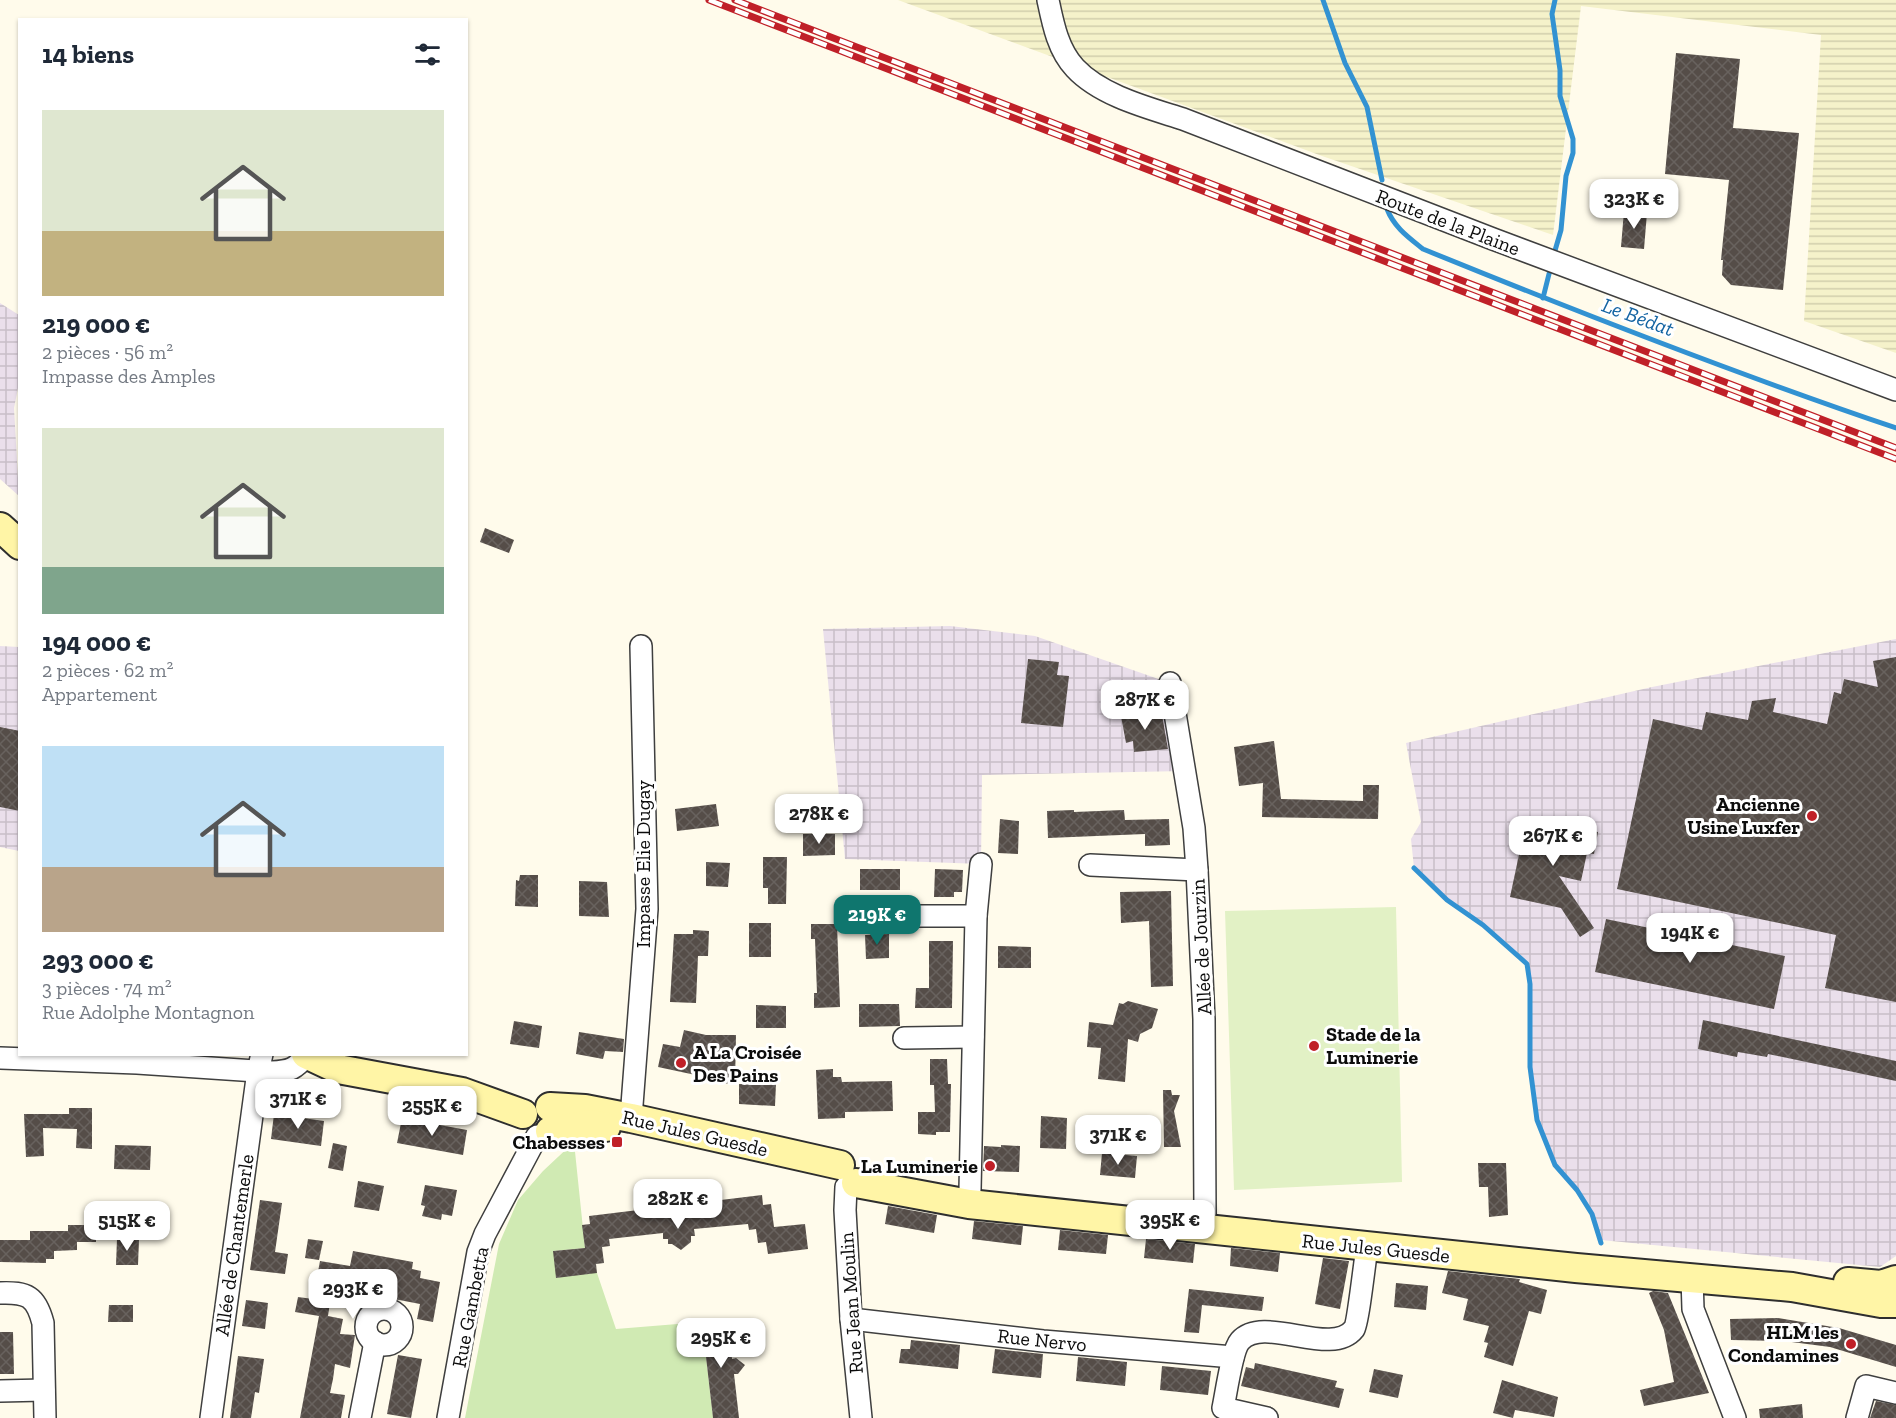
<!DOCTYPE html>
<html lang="fr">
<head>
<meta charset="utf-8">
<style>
  body { margin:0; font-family:"Zilla Slab",serif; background:#f2f2f3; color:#1f2937; height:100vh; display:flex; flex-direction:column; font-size:22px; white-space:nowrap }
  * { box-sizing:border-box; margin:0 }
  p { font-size:20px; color:#747a83 }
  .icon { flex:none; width:33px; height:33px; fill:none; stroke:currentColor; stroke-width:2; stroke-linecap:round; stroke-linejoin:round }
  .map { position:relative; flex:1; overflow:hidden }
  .details { position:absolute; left:18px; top:18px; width:450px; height:1038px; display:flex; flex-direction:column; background:#fff; border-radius:0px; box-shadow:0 2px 4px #0004 }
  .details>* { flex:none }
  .price { position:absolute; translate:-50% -51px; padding:0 14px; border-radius:12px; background:#fff; color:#222; font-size:20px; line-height:39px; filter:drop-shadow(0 2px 3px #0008) }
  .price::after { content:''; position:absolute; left:50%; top:36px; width:18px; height:14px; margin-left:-9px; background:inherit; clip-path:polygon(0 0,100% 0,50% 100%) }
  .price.active { background:#0f766e; color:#fff }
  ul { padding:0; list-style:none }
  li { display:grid; align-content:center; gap:12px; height:318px; padding:0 24px }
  li span { display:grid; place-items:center; height:186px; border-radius:0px; color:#555 }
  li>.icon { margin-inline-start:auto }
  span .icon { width:108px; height:108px; fill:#fffc; stroke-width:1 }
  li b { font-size:26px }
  h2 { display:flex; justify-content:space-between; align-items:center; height:72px; padding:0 24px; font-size:26px }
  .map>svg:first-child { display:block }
</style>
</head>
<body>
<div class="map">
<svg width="1896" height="1418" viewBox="0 0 1896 1418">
  <defs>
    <pattern id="industrial-grid" width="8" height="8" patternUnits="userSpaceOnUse" patternTransform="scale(1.5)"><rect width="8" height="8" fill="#eadfeb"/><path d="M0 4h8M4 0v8" fill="none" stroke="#c8bec8"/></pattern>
    <pattern id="farmland-rules" width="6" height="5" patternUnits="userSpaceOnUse" patternTransform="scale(1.5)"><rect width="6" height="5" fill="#f5f2ca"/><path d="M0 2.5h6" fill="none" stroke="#d1ceac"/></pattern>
    <pattern id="building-cross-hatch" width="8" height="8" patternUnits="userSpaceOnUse" patternTransform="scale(1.5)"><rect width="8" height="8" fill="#554d48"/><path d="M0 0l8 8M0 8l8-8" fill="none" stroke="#68625e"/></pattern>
  </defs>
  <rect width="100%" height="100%" fill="#fffbeb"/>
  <g fill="url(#industrial-grid)">
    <path d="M0,303L19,315V383L14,408L19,496L0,479Z"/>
    <path d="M950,626L1035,636L1170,683L1185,771L982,775L981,864L845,859L823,629Z"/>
    <path d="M1896,639V1256L1880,1267L1601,1240L1592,1214L1576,1190L1555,1165L1537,1120L1530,1067V984L1527,964L1483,925L1447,900L1414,868L1411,839L1421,822L1406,743L1652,687Z"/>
    <path d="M0,646L19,647V851L0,847Z"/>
  </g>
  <path fill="url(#farmland-rules)" d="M898,0H1896V353L1804,321L1821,35L1581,6L1553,235L1322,156Z"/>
  <path fill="#d0eab3" d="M574,1142L585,1248L553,1251L597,1273L616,1329L702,1322L713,1418H465L499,1244L518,1200L543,1171Z"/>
  <path fill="#e2f1c5" d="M1396,907L1402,1182L1234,1190L1225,911Z"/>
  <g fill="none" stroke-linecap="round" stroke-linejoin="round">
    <g stroke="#3292d2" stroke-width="5">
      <path d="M1323,0L1345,63L1367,107L1382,180"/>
      <path d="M1387,209C1394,227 1408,237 1423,249C1580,313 1736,374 1896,428"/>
      <path d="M1554,254L1561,230L1566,176L1573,153V139L1560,96V70L1552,14L1555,0"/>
      <path d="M1543,298L1550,270"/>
      <path d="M1414,868L1447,900L1483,925L1527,964L1530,984V1067L1537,1120L1555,1165L1577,1190L1592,1214L1601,1243"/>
    </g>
  </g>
  <g fill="url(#building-cross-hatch)">
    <path d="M1676,53L1740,59L1733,128L1799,133L1783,290L1731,285L1722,275L1723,260H1721L1729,180L1665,174Z"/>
    <path d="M1624,211L1647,213L1644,249L1621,247Z"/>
    <path d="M485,528L514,540L509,553L480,542Z"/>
    <path d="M1896,657V1002L1825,988L1836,935L1617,889L1653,719L1702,730L1706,712L1748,720L1752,701L1776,698L1773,712L1827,724L1834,692L1841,694L1844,679L1878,687L1873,661Z"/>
    <path d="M1028,659L1059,662L1057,675L1069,676L1063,727L1021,723Z"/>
    <path d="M1161,709L1168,749L1134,752L1133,741L1126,743L1121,716Z"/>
    <path d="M0,727L20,731V811L0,807Z"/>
    <path d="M1274,741L1281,799L1363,801V785H1379L1378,819L1262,817L1263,783L1239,786L1234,747Z"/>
    <path d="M716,804L719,826L677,831L675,809Z"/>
    <path d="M1074,810V812L1124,810L1125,820L1169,819L1170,845L1145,846V834L1048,838L1047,811Z"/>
    <path d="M1527,817L1598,832L1594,854L1587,853L1581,881L1559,876L1594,928L1580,937L1561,908L1510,897Z"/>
    <path d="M1000,819L1019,821L1018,854L998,853Z"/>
    <path d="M803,834H835V855L803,856Z"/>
    <path d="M763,857H787L786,904H768V888H763Z"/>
    <path d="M706,862L730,863L728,887L706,886Z"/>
    <rect x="860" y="869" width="40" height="21"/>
    <path d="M935,869L963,870L962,892H954V897H934Z"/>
    <path d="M520,875H538V907L515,906L516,880L519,881Z"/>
    <path d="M579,881L607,882L609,917L579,916Z"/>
    <path d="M1171,891L1173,986L1151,987L1149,921L1121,923L1120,892Z"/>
    <path d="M1606,919L1785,956L1774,1009L1595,972Z"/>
    <rect x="749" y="923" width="22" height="34"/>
    <path d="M811,924H837L840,1007L814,1008V993H817L815,939H811Z"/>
    <path d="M693,930L709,931L708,956H698L696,1003L670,1002L674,934H693Z"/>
    <path d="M889,934V958L866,959L865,935Z"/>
    <path d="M929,941H953L952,1008H915L916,988H929Z"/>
    <path d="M998,946L1031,947V968H998Z"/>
    <path d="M1128,1001L1158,1009L1152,1028L1140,1034L1138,1042L1128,1039L1125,1082L1098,1079L1101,1048L1087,1047L1089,1022L1113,1025L1119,1003L1123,1004Z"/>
    <path d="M859,1004H899L900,1026L859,1027Z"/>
    <path d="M756,1005L786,1006V1028H756Z"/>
    <path d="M1703,1020L1896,1061V1081L1768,1054L1767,1057L1738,1052L1737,1057L1698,1049Z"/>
    <path d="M514,1021L542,1026L539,1048L510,1044Z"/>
    <path d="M684,1030L706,1035H736L735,1084L719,1083V1080L658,1067L663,1044L680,1047Z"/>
    <path d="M579,1032L624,1039L623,1052L605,1051L603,1059L576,1054Z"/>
    <path d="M930,1059H947L948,1084H951L950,1132H936V1135L918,1134V1112H935L934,1085H930Z"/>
    <path d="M833,1069V1077H841L842,1082L892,1081L893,1111L845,1112V1118L818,1119L816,1070Z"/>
    <path d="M739,1084H776L775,1106L739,1104Z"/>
    <path d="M1163,1090H1171L1172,1095H1180L1174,1111L1181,1147H1164Z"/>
    <path d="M69,1108H92V1149L76,1148L77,1129L43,1128L44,1156L26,1157L24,1114H69Z"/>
    <path d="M274,1114L324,1121L321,1146L271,1139Z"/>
    <path d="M1041,1116L1067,1118L1066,1149L1040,1148Z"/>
    <path d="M402,1118L467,1130L463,1155L397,1143Z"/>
    <path d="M333,1143L347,1146L343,1171L328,1168Z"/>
    <path d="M115,1145L151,1146L150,1170L114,1169Z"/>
    <path d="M1001,1145L1020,1146L1019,1172L983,1171L984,1146L1001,1147Z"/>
    <path d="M1102,1153L1137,1156L1135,1178L1100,1175Z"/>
    <path d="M1478,1163H1506L1508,1215L1489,1217L1488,1187H1479Z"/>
    <path d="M358,1181L384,1186L379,1211L354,1207Z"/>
    <path d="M425,1185L457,1190L452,1216L442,1214L441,1220L422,1216L425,1206L421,1205Z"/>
    <path d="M762,1195L763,1205L771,1204L774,1227L805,1224L808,1249L768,1254L766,1242L758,1243L756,1229L749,1230L748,1224L694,1229L695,1236H691V1242L681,1250L672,1244H668V1239H663V1233L609,1239L610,1246L602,1247L604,1263L596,1264L597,1273L556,1278L553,1251L585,1248L582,1225L590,1224L589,1216Z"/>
    <path d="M260,1200L282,1203L275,1252L288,1254L285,1274L250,1270Z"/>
    <path d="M888,1206L937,1215L934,1233L885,1224Z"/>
    <path d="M974,1221L1023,1226L1021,1245L972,1239Z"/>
    <path d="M68,1225H96V1242H77V1250L54,1251V1259H46V1263L0,1262V1240H30V1231H68Z"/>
    <path d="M1060,1230L1108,1235L1106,1254L1058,1250Z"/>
    <path d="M117,1239L139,1240L138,1265H116Z"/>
    <path d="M308,1239L323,1241L319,1260L305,1258Z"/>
    <path d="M1146,1239L1195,1244L1193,1263L1144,1258Z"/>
    <path d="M1231,1248L1280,1253L1278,1272L1230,1266Z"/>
    <path d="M353,1251L413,1262L412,1269L421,1271L420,1278L440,1282L433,1322L417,1319L420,1304L389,1298L393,1284L365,1279L362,1294L332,1289L328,1316L343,1319L340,1334L355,1335L350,1368L335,1364L333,1379L330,1393L345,1395L341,1418H300L319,1316L295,1312L298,1297L313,1299L320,1261L350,1266Z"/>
    <path d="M1323,1258L1349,1261L1340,1309L1315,1304Z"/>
    <path d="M1448,1271L1520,1279L1519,1282L1547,1290L1541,1314L1529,1311L1513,1366L1484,1357L1488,1343L1484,1342L1489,1326L1463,1320L1468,1299L1442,1293Z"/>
    <path d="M1396,1283L1428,1286L1426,1310L1394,1307Z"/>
    <path d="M1189,1289L1264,1297L1262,1311L1202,1305L1199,1333L1184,1332Z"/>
    <path d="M1653,1291L1668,1293L1709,1393L1644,1406L1640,1390L1674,1382L1664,1330L1649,1293Z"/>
    <path d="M246,1300L268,1303L265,1329L242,1326Z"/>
    <path d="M109,1305H133V1322H108Z"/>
    <path d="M1778,1318L1839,1328L1896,1345V1367L1830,1347L1784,1341L1731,1340L1730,1319Z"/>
    <path d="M727,1319L732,1359L736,1358L745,1365L738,1374H734L739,1418H713L702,1322Z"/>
    <path d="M0,1332H13L14,1374H0Z"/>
    <path d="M911,1340L960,1345L958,1369L899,1363L901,1349H910Z"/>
    <path d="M995,1349L1043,1354L1041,1378L992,1373Z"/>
    <path d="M398,1355L422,1359L411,1418L387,1414Z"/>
    <path d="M238,1356L264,1359L259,1393L255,1392L251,1418H230Z"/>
    <path d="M1078,1357L1127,1362L1125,1386L1076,1381Z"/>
    <path d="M1255,1363L1337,1381L1335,1387L1344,1389L1339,1408L1241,1386L1246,1367L1254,1369Z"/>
    <path d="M1162,1366L1211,1371L1208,1395L1160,1390Z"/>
    <path d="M1374,1369L1403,1375L1398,1398L1369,1392Z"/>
    <path d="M1502,1380L1558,1397L1554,1417L1515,1410L1513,1418L1493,1413Z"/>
    <path d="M1876,1401L1896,1405V1418H1870Z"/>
    <path d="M1802,1404L1803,1418H1760L1759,1409Z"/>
  </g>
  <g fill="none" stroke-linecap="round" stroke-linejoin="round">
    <defs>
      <g id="minor">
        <path d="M1048,0C1053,24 1058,50 1075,68C1101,96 1149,108 1183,119L1493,239L1896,390"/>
        <path d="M1170,683L1194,828L1197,870L1204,1019L1205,1214"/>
        <path d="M1090,865L1197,870"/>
        <path d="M902,916H976"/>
        <path d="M904,1038L973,1037"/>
        <path d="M0,1058L137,1063L272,1072C291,1071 295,1069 307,1055"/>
        <path d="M631,1118L647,909L641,646"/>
        <path d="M846,1187L845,1210L851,1319L861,1418"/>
        <path d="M970,1190L976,916L981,864"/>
        <path d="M1692,1278L1693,1309L1735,1418"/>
        <path d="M0,1293C27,1292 36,1296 43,1323L45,1418"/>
        <circle cx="384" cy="1327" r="18"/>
        <path d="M851,1319L1043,1341L1233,1357"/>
        <path d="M0,1391L44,1390"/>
        <path d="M211,1418L258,1071L262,1054"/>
        <path d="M360,1418L375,1342"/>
        <path d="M448,1418L478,1252L485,1234L537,1136"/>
        <path d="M1267,1418L1223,1408C1226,1394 1232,1350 1240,1341C1264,1314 1331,1358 1354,1329C1358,1323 1365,1260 1367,1247"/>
        <path d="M1857,1418L1866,1386L1896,1393"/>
      </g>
      <g id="secondary">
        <path d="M0,527L20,545"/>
        <path d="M306,1054L338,1069L462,1092L523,1114"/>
        <path d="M550,1107L585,1109L631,1118L840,1165"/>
        <path d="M550,1131L591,1124L606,1127"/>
        <path d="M856,1183L969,1204L1576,1268L1792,1287L1881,1303H1896"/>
        <path d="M1848,1282L1881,1285L1896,1280"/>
      </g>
    </defs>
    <use href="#minor" stroke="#3f3f3f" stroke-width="24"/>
    <use href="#secondary" stroke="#2e2e2e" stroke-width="32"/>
    <use href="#minor" stroke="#fff" stroke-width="21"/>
    <use href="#secondary" stroke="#fff5a6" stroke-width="28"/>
    <defs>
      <g id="rail">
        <path d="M709,0L1896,459"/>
        <path d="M735,0L1896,448"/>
      </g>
    </defs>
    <use href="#rail" stroke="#c02028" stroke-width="7"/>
    <use href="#rail" stroke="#fff" stroke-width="4.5" stroke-dasharray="14" stroke-linecap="butt"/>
  </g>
  <g fill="#c02028" stroke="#fff" stroke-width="2">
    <circle cx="1812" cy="816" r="6"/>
    <circle cx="1314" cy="1046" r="6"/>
    <circle cx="681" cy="1063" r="6"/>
    <rect x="611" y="1136" width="12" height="12" rx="3"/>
    <circle cx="990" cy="1166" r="6"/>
    <circle cx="1851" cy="1344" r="6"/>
  </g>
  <g text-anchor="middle" stroke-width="6" stroke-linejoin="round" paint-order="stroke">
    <g font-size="20" fill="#0c0c0c" stroke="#fff">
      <text transform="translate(1448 222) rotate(21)" y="7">Route de la Plaine</text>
      <text transform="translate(643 864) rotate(-90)" y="7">Impasse Elie Dugay</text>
      <text transform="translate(1201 947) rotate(-93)" y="7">Allée de Jourzin</text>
      <text transform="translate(695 1133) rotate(13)" y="7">Rue Jules Guesde</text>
      <text transform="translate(234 1245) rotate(-82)" y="7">Allée de Chantemerle</text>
      <text transform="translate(1376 1248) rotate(6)" y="7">Rue Jules Guesde</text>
      <text transform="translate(851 1303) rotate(-94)" y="7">Rue Jean Moulin</text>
      <text transform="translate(470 1307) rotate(-79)" y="7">Rue Gambetta</text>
      <text transform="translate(1042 1340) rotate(6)" y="7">Rue Nervo</text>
    </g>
    <g font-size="20" font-weight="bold" fill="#0c0c0c" stroke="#fff" text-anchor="end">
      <text x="1800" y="811">Ancienne<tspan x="1800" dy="23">Usine Luxfer</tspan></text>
      <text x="1326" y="1041" text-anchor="start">Stade de la<tspan x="1326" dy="23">Luminerie</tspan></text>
      <text x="693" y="1059" text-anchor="start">A La Croisée<tspan x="693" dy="23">Des Pains</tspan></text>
      <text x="605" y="1149">Chabesses</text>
      <text x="978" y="1173">La Luminerie</text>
      <text x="1839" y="1339">HLM les<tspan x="1839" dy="23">Condamines</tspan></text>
    </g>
    <g font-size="21" font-style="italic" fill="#1263a1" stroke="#fff">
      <text transform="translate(1638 317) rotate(20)" y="7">Le Bédat</text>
    </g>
  </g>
</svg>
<b class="price" style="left:1634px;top:230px">323K €</b>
<b class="price" style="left:1145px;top:731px">287K €</b>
<b class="price" style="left:819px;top:845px">278K €</b>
<b class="price" style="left:1553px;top:867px">267K €</b>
<b class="price active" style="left:877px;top:946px">219K €</b>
<b class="price" style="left:1690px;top:964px">194K €</b>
<b class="price" style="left:298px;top:1130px">371K €</b>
<b class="price" style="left:432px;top:1137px">255K €</b>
<b class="price" style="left:1118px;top:1166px">371K €</b>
<b class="price" style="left:678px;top:1230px">282K €</b>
<b class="price" style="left:1170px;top:1251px">395K €</b>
<b class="price" style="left:127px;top:1252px">515K €</b>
<b class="price" style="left:353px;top:1320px">293K €</b>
<b class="price" style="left:721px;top:1369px">295K €</b>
<section class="details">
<h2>14 biens<svg class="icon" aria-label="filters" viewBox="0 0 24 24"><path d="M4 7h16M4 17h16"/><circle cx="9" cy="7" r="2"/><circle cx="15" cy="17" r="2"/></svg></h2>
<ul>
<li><span style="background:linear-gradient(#dfe7d0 65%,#c2b280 0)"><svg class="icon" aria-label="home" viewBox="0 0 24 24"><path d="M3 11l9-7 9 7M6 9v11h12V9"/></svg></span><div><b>219 000 €</b><p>2 pièces · 56 m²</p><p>Impasse des Amples</p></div></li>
<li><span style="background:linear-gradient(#dfe7d0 75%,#7fa58c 0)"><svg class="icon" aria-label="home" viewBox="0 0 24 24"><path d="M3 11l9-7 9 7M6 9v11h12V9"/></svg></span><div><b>194 000 €</b><p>2 pièces · 62 m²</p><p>Appartement</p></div></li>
<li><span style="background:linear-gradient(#bfe0f5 65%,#b9a48a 0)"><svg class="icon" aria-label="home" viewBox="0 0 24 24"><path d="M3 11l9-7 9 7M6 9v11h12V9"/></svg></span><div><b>293 000 €</b><p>3 pièces · 74 m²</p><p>Rue Adolphe Montagnon</p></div></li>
</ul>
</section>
</div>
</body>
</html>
